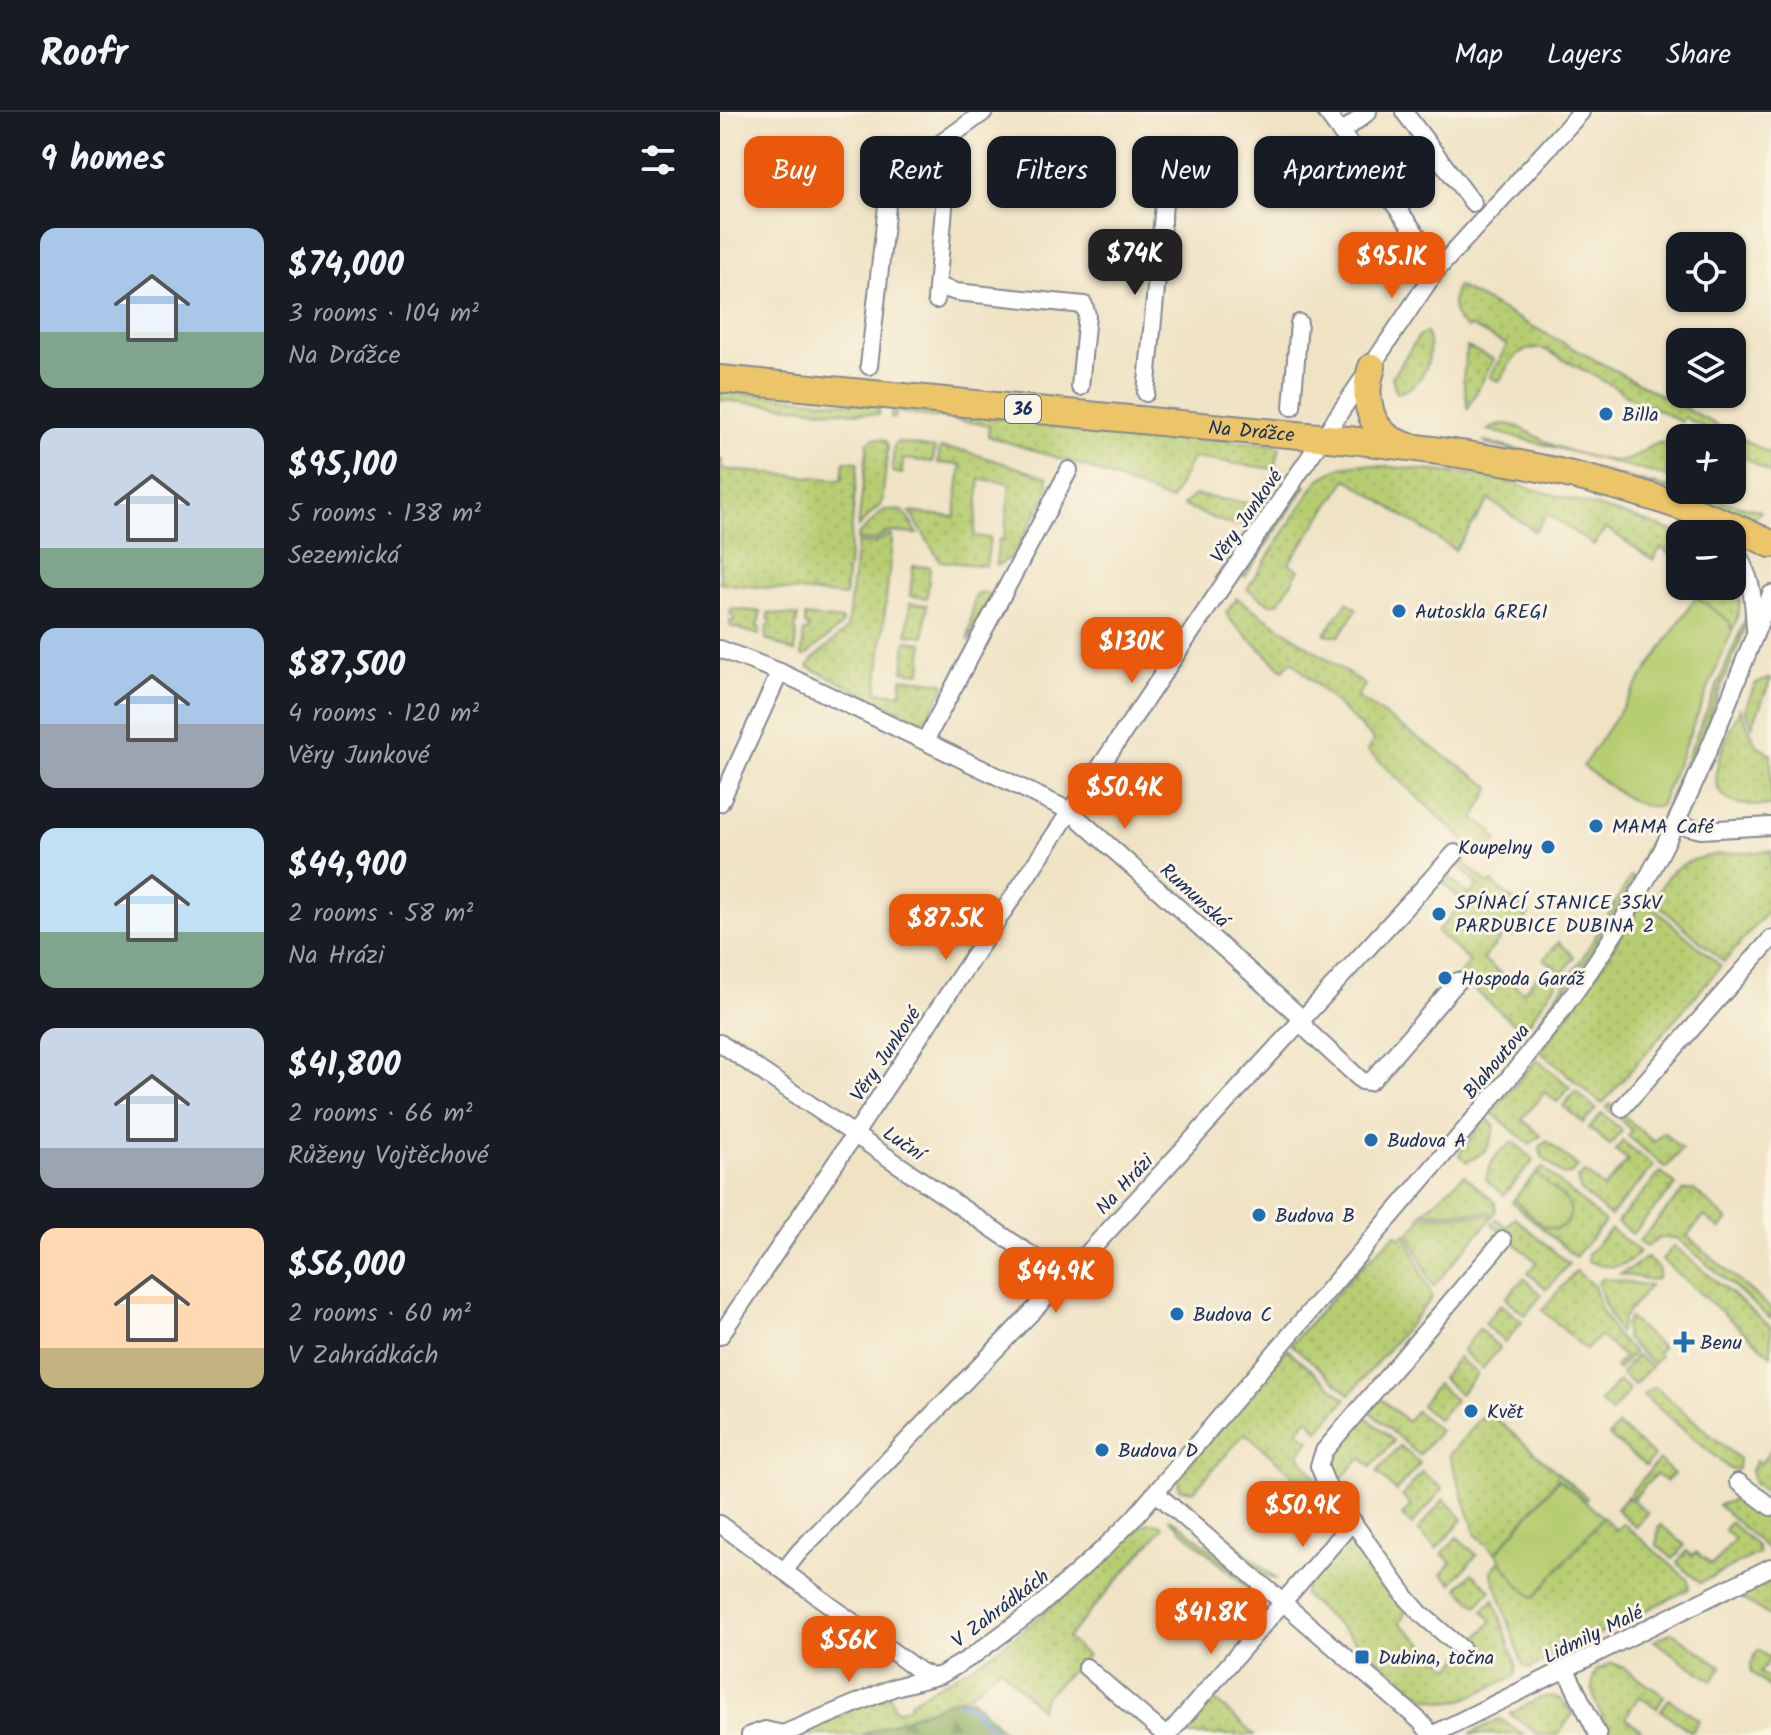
<!DOCTYPE html>
<html lang="en">
<head>
<meta charset="utf-8">
<style>
  body { margin:0; font-family:Kalam,sans-serif; background:#20242c; color:#f1f3f6; height:100vh; display:flex; flex-direction:column; font-size:30px; white-space:nowrap }
  * { box-sizing:border-box; margin:0 }
  p { font-size:26px; color:#9ea1a6 }
  .icon { flex:none; width:44px; height:44px; fill:none; stroke:currentColor; stroke-width:2; stroke-linecap:round; stroke-linejoin:round }
  .map { position:relative; flex:1; overflow:hidden }
  .side { display:flex; flex-direction:column; background:#171b24; width:720px }
  .side>* { flex:none }
  .banner { position:absolute; left:24px; top:24px; width:760px; height:72px; display:flex; gap:16px }
  .tools { position:absolute; left:946px; top:120px; display:grid; gap:16px }
  .tools a { display:grid; place-items:center; width:80px; height:80px; border-radius:16px; background:#171b24; box-shadow:0 2px 6px #0004; font-size:40px }
  .price { position:absolute; translate:-50% -68px; padding:0 18px; border-radius:16px; background:#ea580c; color:#fff; font-size:26px; line-height:52px; filter:drop-shadow(0 2px 4px #0008) }
  .price::after { content:''; position:absolute; left:50%; top:48px; width:24px; height:18px; margin-left:-12px; background:inherit; clip-path:polygon(0 0,100% 0,50% 100%) }
  .price.selected { background:#222; color:#fff }
  ul { padding:0; list-style:none }
  li { display:flex; align-items:center; gap:24px; height:200px; padding:0 40px }
  li span { display:grid; place-items:center; flex:none; width:224px; height:160px; border-radius:16px; color:#555 }
  li>.icon { margin-inline-start:auto }
  span .icon { width:96px; height:96px; fill:#fffc; stroke-width:1 }
  li b { font-size:34px }
  h2 { display:flex; justify-content:space-between; align-items:center; height:96px; padding:0 40px; font-size:34px }
  .chip { padding:0 28px; border-radius:16px; background:#171b24; box-shadow:0 2px 6px #0004; font-size:28px; line-height:72px }
  .chip.selected { background:#ea580c; color:#fff }
  header { display:flex; align-items:center; gap:48px; box-sizing:border-box; height:112px; padding:0 40px; background:#171b24; border-bottom:2px solid #363941 }
  header strong { font-size:38px }
  nav { display:flex; gap:44px; margin-inline-start:auto; font-size:28px }
  main { display:flex; flex:1; min-height:0 }
  .map>svg:first-child { display:block }
</style>
</head>
<body>
<header>
<strong>Roofr</strong>
<nav><a>Map</a><a>Layers</a><a>Share</a></nav>
</header>
<main>
<section class="side">
<h2>9 homes<svg class="icon" aria-label="filters" viewBox="0 0 24 24"><path d="M4 7h16M4 17h16"/><circle cx="9" cy="7" r="2"/><circle cx="15" cy="17" r="2"/></svg></h2>
<ul>
<li><span style="background:linear-gradient(#a9c7e8 65%,#7fa58c 0)"><svg class="icon" aria-label="home" viewBox="0 0 24 24"><path d="M3 11l9-7 9 7M6 9v11h12V9"/></svg></span><div><b>$74,000</b><p>3 rooms · 104 m²</p><p>Na Drážce</p></div></li>
<li><span style="background:linear-gradient(#c9d6e8 75%,#7fa58c 0)"><svg class="icon" aria-label="home" viewBox="0 0 24 24"><path d="M3 11l9-7 9 7M6 9v11h12V9"/></svg></span><div><b>$95,100</b><p>5 rooms · 138 m²</p><p>Sezemická</p></div></li>
<li><span style="background:linear-gradient(#a9c7e8 60%,#9aa5b1 0)"><svg class="icon" aria-label="home" viewBox="0 0 24 24"><path d="M3 11l9-7 9 7M6 9v11h12V9"/></svg></span><div><b>$87,500</b><p>4 rooms · 120 m²</p><p>Věry Junkové</p></div></li>
<li><span style="background:linear-gradient(#bfe0f5 65%,#7fa58c 0)"><svg class="icon" aria-label="home" viewBox="0 0 24 24"><path d="M3 11l9-7 9 7M6 9v11h12V9"/></svg></span><div><b>$44,900</b><p>2 rooms · 58 m²</p><p>Na Hrázi</p></div></li>
<li><span style="background:linear-gradient(#c9d6e8 75%,#9aa5b1 0)"><svg class="icon" aria-label="home" viewBox="0 0 24 24"><path d="M3 11l9-7 9 7M6 9v11h12V9"/></svg></span><div><b>$41,800</b><p>2 rooms · 66 m²</p><p>Růženy Vojtěchové</p></div></li>
<li><span style="background:linear-gradient(#ffd9b3 75%,#c2b280 0)"><svg class="icon" aria-label="home" viewBox="0 0 24 24"><path d="M3 11l9-7 9 7M6 9v11h12V9"/></svg></span><div><b>$56,000</b><p>2 rooms · 60 m²</p><p>V Zahrádkách</p></div></li>
</ul>
</section>
<div class="map">
<svg width="1051" height="1623" viewBox="0 0 1051 1623">
  <defs>
    <pattern id="grass-dots" width="8" height="8" patternUnits="userSpaceOnUse" patternTransform="scale(2)"><rect width="8" height="8" fill="#b7cd72"/><path d="M2 2h.1M6 6h.1" fill="none" stroke="#9db065" stroke-width="1.8" stroke-linecap="round"/></pattern>
    <pattern id="forest-firs" width="22" height="20" patternUnits="userSpaceOnUse" patternTransform="scale(2)"><rect width="22" height="20" fill="#91b064"/><path d="M5 1l3.5 6h-7zM16 11l3.5 6h-7z" fill="#769056"/></pattern>
  </defs>
  <rect width="100%" height="100%" fill="#fcf5e5"/>
  <filter id="ink" filterUnits="userSpaceOnUse"><feTurbulence type="fractalNoise" baseFrequency=".0125" numOctaves="2"/><feDisplacementMap in="SourceGraphic" scale="16" xChannelSelector="R" yChannelSelector="G"/><feConvolveMatrix kernelMatrix="1 2 1 2 8 2 1 2 1" color-interpolation-filters="sRGB"/></filter>
  <filter id="wash" filterUnits="userSpaceOnUse"><feTurbulence type="fractalNoise" baseFrequency=".006" numOctaves="4" result="noise"/><feDisplacementMap in="SourceGraphic" scale="32" xChannelSelector="R" yChannelSelector="G"/><feGaussianBlur stdDeviation="1.8" result="paint"/><feColorMatrix in="noise" values="0 0 0 0 0 0 0 0 0 0 0 0 0 0 0 0 0 1.4 0 .05"/><feComposite in="paint" operator="in"/></filter>
  <g filter="url(#wash)">
    <rect width="100%" height="100%" fill="#efe3c4"/>
    <g fill="url(#grass-dots)" stroke="#697e68" stroke-width="2">
      <path d="M737,174L1051,342V362L1012,337V326H1003L964,305L961,310L937,297L920,292L893,274L826,238C799,231 790,249 779,270L770,265L787,233L750,214L748,217C732,209 730,190 737,174Z"/>
      <path d="M706,220C717,243 702,277 676,281L672,265L699,224Z"/>
      <path d="M747,235L774,247L748,296L743,266Z"/>
      <path d="M0,279L160,294L159,303L0,288Z"/>
      <path d="M172,296L555,333L560,336L554,357L472,346L451,389L369,356L268,324L269,313L176,300L175,306H171Z"/>
      <path d="M781,312C802,311 818,328 838,335C855,341 880,349 898,349C926,349 927,319 960,336V368L768,318Z"/>
      <path d="M154,326L165,328L168,334L162,391L138,415L148,330Z"/>
      <path d="M763,329L1041,399L1035,406L1026,407C943,373 856,352 768,333Z"/>
      <path d="M177,330L215,336L213,350L183,347L182,362L172,360L174,334Z"/>
      <path d="M220,336L245,339L327,365L329,374L326,383L294,443L277,454L276,451L279,427H284L290,371L260,367L254,424L270,426L266,454L220,449L190,400L235,405L241,353L218,351Z"/>
      <path d="M0,348H2L1,357L122,368L124,349L138,350L125,484L0,471Z"/>
      <path d="M640,352L767,364L916,406L961,422L960,449L941,436L933,448L886,416L874,433L827,402L815,419L769,388L735,438L627,367L569,451L579,458L559,490L550,492L527,477L598,368L621,355Z"/>
      <path d="M557,357L561,358L559,362L524,413L508,412L463,394L474,383L534,392Z"/>
      <path d="M583,372L586,374L525,465L522,463Z"/>
      <path d="M164,398L183,399L198,422L169,420L153,429L137,428L138,423Z"/>
      <path d="M170,423L172,424V428L157,580L181,582L182,566L224,571L225,574L207,606L202,609L88,555L92,548L127,517L137,431L153,432Z"/>
      <path d="M193,454L210,455L207,486L190,484Z"/>
      <path d="M1012,458C1023,480 1022,497 1012,519L1009,509L976,485L984,474H1012Z"/>
      <path d="M259,481H267L271,486L248,529L254,487Z"/>
      <path d="M517,486L645,573L637,585L771,675L754,707L773,719L771,723L778,727C771,739 761,737 749,733L647,638L654,628L572,549L563,558L512,510L506,501Z"/>
      <path d="M627,490L637,497L619,524L605,522Z"/>
      <path d="M190,491L207,493L204,524L187,522Z"/>
      <path d="M11,497L41,500L37,515L40,516L39,523L10,514V509H14V504L10,503Z"/>
      <path d="M48,501L78,504L75,519L77,520L75,540L46,527L47,513L51,512V507H48Z"/>
      <path d="M1028,501L1024,519L960,676L924,749L921,747L946,695Z"/>
      <path d="M85,504L122,508L121,514L84,545L82,543L84,519H88L89,514L85,513Z"/>
      <path d="M186,529L203,531L201,561L183,559Z"/>
      <path d="M1051,566V567L1032,614L1025,597L1035,572Z"/>
      <path d="M1020,596L1036,632L1051,642V694C1039,693 1025,695 1013,690C976,676 1010,620 1020,596Z"/>
      <path d="M1051,739V796L1004,850L934,789C939,781 943,768 951,761C976,738 1020,742 1051,739Z"/>
      <path d="M743,747L746,749L744,751L769,773L772,770L809,802L792,825L786,820L763,847L803,880L824,857L837,870L803,919L738,864L750,850L717,820L743,790L724,771V767L729,765L749,783L758,773L737,753Z"/>
      <path d="M911,764L915,766L866,849L810,925L809,923L863,845Z"/>
      <path d="M923,787L1001,854L882,992L821,940L877,862Z"/>
      <path d="M839,830L854,845L843,861L824,847Z"/>
      <path d="M817,947L850,975L837,990L825,980L802,1007L821,1024L809,1032L772,1001Z"/>
      <path d="M856,979L876,997L863,1011L843,994Z"/>
      <path d="M890,992L934,1030L943,1020L962,1037L946,1056L908,1024L912,1018L886,996Z"/>
      <path d="M882,1001L902,1019L890,1033L869,1016Z"/>
      <path d="M766,1006L775,1014C769,1038 768,1039 747,1050L739,1042Z"/>
      <path d="M827,1029L858,1055L851,1062L843,1063L822,1045L820,1035Z"/>
      <path d="M903,1029L934,1054L890,1104L861,1079L857,1068L864,1060L884,1076L908,1048L895,1038Z"/>
      <path d="M794,1030L814,1048L784,1083L766,1068C771,1048 775,1041 794,1030Z"/>
      <path d="M822,1055L885,1110L855,1145L792,1090Z"/>
      <path d="M941,1060L956,1073L912,1122L897,1110Z"/>
      <path d="M744,1063L775,1090L776,1100L703,1101Z"/>
      <path d="M974,1078L1008,1108L1000,1117L984,1104L967,1124L1051,1197V1207L957,1126H940L926,1135L919,1129L963,1079Z"/>
      <path d="M774,1103L769,1109L713,1175L689,1121L700,1109V1104Z"/>
      <path d="M795,1106L849,1152L827,1177L808,1161L817,1150L772,1112L777,1107L787,1115Z"/>
      <path d="M891,1117L920,1140C902,1158 890,1157 868,1149V1142Z"/>
      <path d="M686,1121L712,1186L630,1282L571,1232L634,1161L676,1122L681,1126Z"/>
      <path d="M954,1134L1051,1215V1243L942,1148Z"/>
      <path d="M926,1145L939,1157L938,1166L932,1168L900,1162L912,1156Z"/>
      <path d="M856,1159L874,1174L882,1199L896,1224L914,1240L898,1258L895,1255L904,1245L880,1224L866,1238L822,1198Z"/>
      <path d="M804,1166L822,1183L805,1203L786,1186Z"/>
      <path d="M884,1166L930,1174L903,1206L899,1221L884,1191L878,1170Z"/>
      <path d="M781,1192L802,1210L785,1230L764,1212Z"/>
      <path d="M909,1206L942,1235L937,1241L940,1244L933,1252L906,1227L905,1213Z"/>
      <path d="M759,1217L780,1236L762,1257L742,1239Z"/>
      <path d="M567,1237L626,1287L598,1319L588,1306L577,1319L590,1328L579,1342L614,1393L617,1411L610,1404L606,1392L525,1321L474,1379L459,1377L458,1366Z"/>
      <path d="M917,1243L931,1255L914,1273L901,1261Z"/>
      <path d="M738,1245L757,1262L740,1282L722,1266Z"/>
      <path d="M899,1269L910,1278L891,1301L880,1290Z"/>
      <path d="M717,1272L735,1288L718,1308L701,1293Z"/>
      <path d="M935,1275L1019,1347L1018,1357L1011,1358L923,1283Z"/>
      <path d="M660,1286L687,1309L696,1299L720,1319L699,1343L649,1299Z"/>
      <path d="M767,1299L867,1386L865,1389L838,1367L776,1441L756,1423L729,1343Z"/>
      <path d="M645,1304L674,1329L651,1355L641,1346L615,1373L611,1370L608,1347Z"/>
      <path d="M898,1313L934,1344L926,1354L889,1324Z"/>
      <path d="M680,1334L700,1351L676,1379L657,1360Z"/>
      <path d="M1051,1338V1382H1047L1034,1371L1031,1358L1036,1349L1040,1352Z"/>
      <path d="M939,1348L954,1362L946,1370L936,1362L914,1386L910,1381Z"/>
      <path d="M702,1360L723,1377L692,1413L682,1404L691,1393L682,1384Z"/>
      <path d="M908,1384L928,1401L916,1415L896,1397Z"/>
      <path d="M1028,1384L1051,1404V1434L1047,1437L998,1393Z"/>
      <path d="M467,1387L476,1398L557,1468L544,1463L467,1396L463,1389Z"/>
      <path d="M724,1387L743,1407L716,1437L698,1418Z"/>
      <path d="M883,1405L896,1418L903,1411L968,1468L969,1477L809,1557L803,1553L771,1459L809,1414L846,1448Z"/>
      <path d="M448,1406L464,1415L535,1476L541,1488Z"/>
      <path d="M1010,1410L1037,1434L1039,1441L980,1471L957,1451L967,1439L972,1444L976,1440L992,1453L1015,1427L1004,1418Z"/>
      <path d="M434,1411L442,1413L443,1416L347,1526L367,1544L326,1583L320,1597L280,1555L250,1582L142,1623H75L169,1582L177,1599L191,1594L190,1590C228,1568 267,1547 301,1520C341,1489 375,1452 410,1416L416,1421L425,1412Z"/>
      <path d="M941,1413L965,1433L953,1447L937,1433L938,1416Z"/>
      <path d="M737,1425L757,1443L732,1471L722,1462L732,1450L722,1442Z"/>
      <path d="M631,1428L643,1433L687,1497L680,1511L731,1556L772,1509L763,1499L774,1487L797,1555L795,1564L743,1588L724,1590L707,1586L693,1578L583,1483L586,1474L625,1429Z"/>
      <path d="M752,1461L771,1478L757,1494L738,1476Z"/>
      <path d="M1051,1462V1505L1014,1481Z"/>
      <path d="M952,1520L1002,1555L992,1569L934,1529Z"/>
      <path d="M1038,1538L1050,1546L1040,1561L1051,1568V1577L1031,1560V1551Z"/>
      <path d="M892,1551L902,1555L944,1584L937,1596L919,1584L905,1606L921,1618L917,1623H892C882,1602 864,1581 877,1558Z"/>
      <path d="M489,1583L534,1623H464L468,1607Z"/>
      <path d="M830,1584L841,1587L853,1601L838,1623H819L790,1602L820,1586Z"/>
      <path d="M949,1587L979,1608L972,1620L941,1599Z"/>
      <path d="M780,1607L804,1623L750,1622Z"/>
    </g>
    <path fill="url(#forest-firs)" stroke="#567061" stroke-width="2" d="M237,1587H252L288,1623H142Z"/>
    <g fill="#b7cd72" stroke="#697e68" stroke-width="2">
      <path d="M976,485L1009,509L1012,519L940,694C914,699 883,668 863,654Z"/>
      <path d="M816,1061L847,1089L851,1099L847,1111L836,1117L823,1114L794,1087Z"/>
      <path d="M839,1367L883,1405L814,1486L798,1472L776,1441Z"/>
    </g>
    <g fill="none" stroke-linecap="round" stroke-linejoin="round">
      <path stroke="#6d9dd7" stroke-width="5" d="M239,1590L247,1591L280,1623"/>
    </g>
  </g>
  <g filter="url(#ink)">
    <g fill="none" stroke-linecap="round" stroke-linejoin="round">
      <defs>
        <g id="street">
          <path d="M606,0L720,154"/>
          <path d="M684,0L753,91"/>
          <path d="M621,21L648,0"/>
          <path d="M211,39L225,64L226,73L216,188"/>
          <path d="M218,174L236,180L364,193L367,203L360,275"/>
          <path d="M149,254L169,76L185,57L264,0"/>
          <path d="M426,281L444,92"/>
          <path d="M572,295L579,211"/>
          <path d="M1012,432C1032,466 1033,478 1035,517"/>
          <path d="M0,537L60,560L350,699L575,900L588,919L642,969L649,970L654,966L738,869"/>
          <path d="M205,629L349,358"/>
          <path d="M0,691L60,560"/>
          <path d="M956,712L981,718L1051,714"/>
          <path d="M0,931L345,1166"/>
          <path d="M902,996L1051,827"/>
          <path d="M0,1224L357,689L715,160L861,0"/>
          <path d="M1018,1370L1051,1395"/>
          <path d="M435,1380L700,1609L712,1623"/>
          <path d="M0,1412L199,1559L210,1564"/>
          <path d="M64,1459L79,1440L345,1166L735,741"/>
          <path d="M742,1537L700,1501L686,1485L608,1375L599,1354L604,1339L783,1128"/>
          <path d="M366,1555L445,1623"/>
          <path d="M846,1558L878,1623"/>
          <path d="M30,1623L45,1618L63,1622L175,1575L221,1563L251,1545L316,1497L383,1437L413,1407L789,966C853,888 912,804 955,712C991,638 1020,559 1051,482"/>
          <path d="M448,1623L633,1409"/>
          <path d="M712,1623L1051,1455"/>
        </g>
        <g id="primary">
          <path d="M652,255C641,286 650,323 684,333"/>
          <path id="s1" d="M0,267C160,283 321,298 481,314C673,332 875,345 1051,432"/>
        </g>
      </defs>
      <use href="#street" stroke="#858991" stroke-width="20"/>
      <use href="#primary" stroke="#858991" stroke-width="30"/>
      <use href="#street" stroke="#fff" stroke-width="16"/>
      <use href="#primary" stroke="#edc569" stroke-width="26"/>
    </g>
  </g>
  <g fill="#1f6fb2" stroke="#fcf5e5" stroke-width="3">
    <circle cx="886" cy="302" r="8"/>
    <circle cx="679" cy="499" r="8"/>
    <circle cx="876" cy="714" r="8"/>
    <circle cx="828" cy="735" r="8"/>
    <circle cx="719" cy="802" r="8"/>
    <circle cx="725" cy="866" r="8"/>
    <circle cx="651" cy="1028" r="8"/>
    <circle cx="539" cy="1103" r="8"/>
    <circle cx="457" cy="1202" r="8"/>
    <path d="M960 1218h8v8h8v8h-8v8h-8v-8h-8v-8h8z"/>
    <circle cx="751" cy="1299" r="8"/>
    <circle cx="382" cy="1338" r="8"/>
    <rect x="634" y="1537" width="16" height="16" rx="4"/>
  </g>
  <g text-anchor="middle" stroke-width="6" stroke-linejoin="round" paint-order="stroke">
    <rect fill="#fcf5e5" stroke="#5e6a86" stroke-width="2" x="285" y="283" width="36" height="28" rx="6"/>
    <g font-size="18" font-weight="bold" fill="#1b2f5e">
      <text x="303" y="303">36</text>
    </g>
    <g font-size="20" fill="#1b2f5e" stroke="#fcf5e5" text-anchor="start">
      <text x="902" y="309">Billa</text>
      <text x="695" y="506">Autoskla GREGI</text>
      <text x="892" y="721">MAMA Café</text>
      <text x="812" y="742" text-anchor="end">Koupelny</text>
      <text x="735" y="797">SPÍNACÍ STANICE 35kV<tspan x="735" dy="23">PARDUBICE DUBINA 2</tspan></text>
      <text x="741" y="873">Hospoda Garáž</text>
      <text x="667" y="1035">Budova A</text>
      <text x="555" y="1110">Budova B</text>
      <text x="473" y="1209">Budova C</text>
      <text x="980" y="1237">Benu</text>
      <text x="767" y="1306">Květ</text>
      <text x="398" y="1345">Budova D</text>
      <text x="658" y="1552">Dubina, točna</text>
    </g>
    <g font-size="20" fill="#1b2f5e" stroke="#fcf5e5">
      <text dy="7" stroke="none"><textPath href="#s1" startOffset="534">Na Drážce</textPath></text>
      <text transform="translate(526 404) rotate(-55)" y="7">Věry Junkové</text>
      <text transform="translate(475 783) rotate(42)" y="7">Rumunská</text>
      <text transform="translate(165 942) rotate(-56)" y="7">Věry Junkové</text>
      <text transform="translate(776 949) rotate(-50)" y="7">Blahoutova</text>
      <text transform="translate(184 1031) rotate(34)" y="7">Luční</text>
      <text transform="translate(404 1072) rotate(-47)" y="7">Na Hrázi</text>
      <text transform="translate(280 1496) rotate(-37)" y="7">V Zahrádkách</text>
      <text transform="translate(873 1522) rotate(-26)" y="7">Lidmily Malé</text>
    </g>
  </g>
</svg>
<div class="tools">
<a><svg class="icon" aria-label="locate" viewBox="0 0 24 24"><circle cx="12" cy="12" r="6"/><path d="M12 2v4M12 18v4M2 12h4M18 12h4"/></svg></a>
<a><svg class="icon" aria-label="layers" viewBox="0 0 24 24"><path d="M12 4l9 5-9 5-9-5zM3 14l9 5 9-5"/></svg></a>
<a>+</a>
<a>−</a>
</div>
<b class="price selected" style="left:415px;top:185px">$74K</b>
<b class="price" style="left:672px;top:188px">$95.1K</b>
<b class="price" style="left:412px;top:573px">$130K</b>
<b class="price" style="left:405px;top:719px">$50.4K</b>
<b class="price" style="left:226px;top:850px">$87.5K</b>
<b class="price" style="left:336px;top:1203px">$44.9K</b>
<b class="price" style="left:583px;top:1437px">$50.9K</b>
<b class="price" style="left:491px;top:1544px">$41.8K</b>
<b class="price" style="left:129px;top:1572px">$56K</b>
<div class="banner">
<a class="chip selected">Buy</a>
<a class="chip">Rent</a>
<a class="chip">Filters</a>
<a class="chip">New</a>
<a class="chip">Apartment</a>
</div>
</div>
</main>
</body>
</html>
